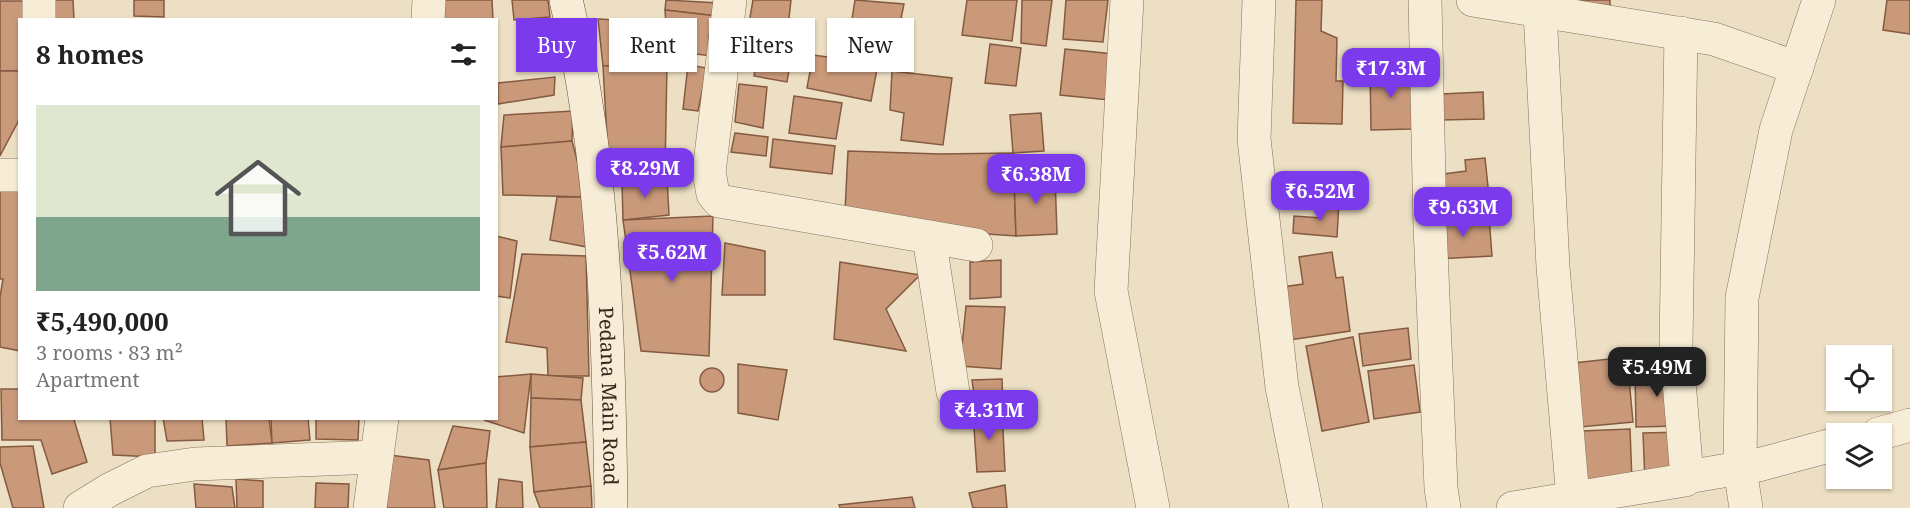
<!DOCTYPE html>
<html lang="en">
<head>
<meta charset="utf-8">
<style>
  body { margin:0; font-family:"Noto Serif",serif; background:#f2f2f2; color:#222; height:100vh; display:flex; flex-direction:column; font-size:22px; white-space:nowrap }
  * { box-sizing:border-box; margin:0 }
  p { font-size:20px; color:#767676 }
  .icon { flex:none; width:33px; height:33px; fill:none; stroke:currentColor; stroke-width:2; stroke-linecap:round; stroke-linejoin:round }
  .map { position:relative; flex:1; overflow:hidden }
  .side { position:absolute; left:18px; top:18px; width:480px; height:402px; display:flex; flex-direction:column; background:#fff; border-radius:0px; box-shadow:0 2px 4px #0004 }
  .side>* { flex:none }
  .guide { position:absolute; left:516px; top:18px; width:570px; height:54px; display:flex; gap:12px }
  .fabs { position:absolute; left:1826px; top:345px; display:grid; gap:12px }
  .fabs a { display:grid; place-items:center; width:66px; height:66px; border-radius:0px; background:#fff; box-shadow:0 2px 4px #0004; font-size:30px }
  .price { position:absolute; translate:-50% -51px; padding:0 14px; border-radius:12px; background:#7c3aed; color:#fff; font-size:20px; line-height:39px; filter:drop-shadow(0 2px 3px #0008) }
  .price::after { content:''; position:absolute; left:50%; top:36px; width:18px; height:14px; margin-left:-9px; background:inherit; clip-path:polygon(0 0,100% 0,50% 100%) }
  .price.current { background:#222; color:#fff }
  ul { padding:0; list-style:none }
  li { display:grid; align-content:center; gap:12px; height:318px; padding:0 18px }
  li+li { border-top:2px solid #e0e0e0 }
  li span { display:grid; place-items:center; height:186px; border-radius:0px; color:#555 }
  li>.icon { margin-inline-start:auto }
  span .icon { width:108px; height:108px; fill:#fffc; stroke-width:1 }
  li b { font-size:26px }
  h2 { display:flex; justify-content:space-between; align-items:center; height:72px; padding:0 18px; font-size:26px }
  .chip { padding:0 21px; border-radius:0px; background:#fff; box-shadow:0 2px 4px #0004; font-size:21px; line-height:54px }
  .chip.current { background:#7c3aed; color:#fff }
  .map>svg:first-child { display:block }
</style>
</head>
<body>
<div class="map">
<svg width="1910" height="508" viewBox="0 0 1910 508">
  <rect width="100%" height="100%" fill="#ecdfc3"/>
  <g fill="#c9997a" stroke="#845a41" stroke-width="1.5">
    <path d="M50,0H73L74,20H50Z"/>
    <path d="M134,0H164V17L134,16Z"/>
    <path d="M443,0H492L493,20H441Z"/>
    <path d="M512,0H548L550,17L514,20Z"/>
    <path d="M666,0L719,3L717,16L665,10Z"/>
    <path d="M753,0H791L788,27L749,23Z"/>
    <path d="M855,0L904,4L893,58L847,51Z"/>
    <path d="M967,0H1017L1012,41L962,35Z"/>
    <path d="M1022,0H1052L1046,46L1021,43Z"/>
    <path d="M1066,0H1108L1103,42L1063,39Z"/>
    <path d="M1296,0H1322L1321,31L1337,38L1336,81H1343L1342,124L1293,123Z"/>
    <path d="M1571,0H1610V6Z"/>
    <path d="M1887,0H1910V34L1883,30Z"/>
    <path d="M0,1H23L25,20H20V71H0Z"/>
    <path d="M665,10L717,16L713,56L668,51Z"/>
    <path d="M598,19L657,22L667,64L603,66Z"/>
    <path d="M761,35L794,40L787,82L754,76Z"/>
    <path d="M990,44L1021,48L1016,86L985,83Z"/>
    <path d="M1065,49L1114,54L1109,100L1060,95Z"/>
    <path d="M813,55L878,64L871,101L807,88Z"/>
    <path d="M667,64L665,172L609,173L603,66Z"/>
    <path d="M688,65L707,68L698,111L683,109Z"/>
    <path d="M1370,69H1412V129L1371,130Z"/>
    <path d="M0,71H20V118L0,156Z"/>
    <path d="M892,71L952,78L943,145L901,140L904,113L890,110Z"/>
    <path d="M555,77L554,95L498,104V83Z"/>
    <path d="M739,84L767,87L763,128L735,122Z"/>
    <path d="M1483,92L1484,119L1442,120V94Z"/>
    <path d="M794,96L842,103L836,139L789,133Z"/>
    <path d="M573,111L572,141L501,147L504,115Z"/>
    <path d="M1041,113L1044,151L1013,153L1010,115Z"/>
    <path d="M735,133L768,137L766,156L731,152Z"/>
    <path d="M773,139L835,146L832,174L770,167Z"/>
    <path d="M572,141L587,197L503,195L501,147Z"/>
    <path d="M848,151L940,154L1013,153L1016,236L972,233L845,211Z"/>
    <path d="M1485,158L1489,196L1447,201L1444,174L1466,171L1465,160Z"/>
    <path d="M1055,175L1057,234L1016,236L1014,177Z"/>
    <path d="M667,178L669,215L623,220L622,182Z"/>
    <path d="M0,184L20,188V351L0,347V297L3,279H0Z"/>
    <path d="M557,197H587L592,248L550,240Z"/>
    <path d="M1323,201L1339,202L1337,237L1293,233L1294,216L1322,218Z"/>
    <path d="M713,216L709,356L641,351L623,220Z"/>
    <path d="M1489,217L1492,256L1436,259L1434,221Z"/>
    <path d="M496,236L517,241L510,298L496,296Z"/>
    <path d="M725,243L765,251V295H722Z"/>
    <path d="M1332,252L1336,278L1343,277L1350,331L1283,341L1276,288L1303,284L1299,257Z"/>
    <path d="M522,254L586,256L589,376H548L547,348L506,342Z"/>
    <path d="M1001,260V297L970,299V262Z"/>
    <path d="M840,262L920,275L886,309L906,351L834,339Z"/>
    <path d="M966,306L1005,307L1001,369L960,366Z"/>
    <path d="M1408,328L1411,359L1363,366L1359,334Z"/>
    <path d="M1353,337L1369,422L1322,431L1306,346Z"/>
    <path d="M1627,357L1633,422L1580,427L1574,363Z"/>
    <path d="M738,364L787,370L778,420L738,413Z"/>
    <path d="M1414,365L1420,412L1374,419L1368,371Z"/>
    <circle cx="712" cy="380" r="12"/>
    <path d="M1678,370L1679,426L1636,427L1635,371Z"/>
    <path d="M531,374L583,378L581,400L531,398Z"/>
    <path d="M531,374L524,433L484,420L496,418V377Z"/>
    <path d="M1002,379L1003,403H975L972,380Z"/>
    <path d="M1,389H20V418H79L74,420L87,462L52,474L41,440H2Z"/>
    <path d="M531,398L581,400L586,442L530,447Z"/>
    <path d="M1002,410L1005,471L977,472L973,413Z"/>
    <path d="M110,418H155V457L113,455Z"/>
    <path d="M163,418H202L204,440L167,441Z"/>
    <path d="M226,418H269L272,443L227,446Z"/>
    <path d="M271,418H308L310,440L272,443Z"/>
    <path d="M316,418H359L358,440L316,439Z"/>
    <path d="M453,426L490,431L486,463L438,470Z"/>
    <path d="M1630,429L1632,482L1583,484L1581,431Z"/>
    <path d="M1684,432L1685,480L1645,482L1643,433Z"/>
    <path d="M586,442L591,486L534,492L530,447Z"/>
    <path d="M33,446L44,508H13L0,463V447Z"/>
    <path d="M389,455L429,460L435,508H385Z"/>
    <path d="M486,463L487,508H444L438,470Z"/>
    <path d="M236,479L263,481V508H237Z"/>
    <path d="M499,479L522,482L523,508H496Z"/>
    <path d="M316,483L349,484L348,508H315Z"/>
    <path d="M194,484L232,487L235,508H196Z"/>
    <path d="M1005,485L1007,508H973L969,493Z"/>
    <path d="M591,486L592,508H540L534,492Z"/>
    <path d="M912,497L915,508H840L839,505Z"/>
  </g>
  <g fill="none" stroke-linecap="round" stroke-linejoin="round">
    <defs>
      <g id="street">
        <path d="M730,0L709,172L713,194L719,201L976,245"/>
        <path d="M1127,0L1111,291L1153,508"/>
        <path d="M1259,0L1254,139L1282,387L1306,508"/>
        <path d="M1425,0L1430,226L1441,488L1444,508"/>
        <path d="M1473,0L1714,39L1797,68"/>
        <path d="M1540,11L1553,267L1573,498"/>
        <path d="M39,20V0"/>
        <path d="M428,20L429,0"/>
        <path d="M1681,33L1676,346L1687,477"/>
        <path d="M0,175H20"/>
        <path d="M929,237L953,392"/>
        <path d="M1878,434L1910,425"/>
        <path d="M80,508L109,490L147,471L195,464L377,457"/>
        <path d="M370,508L382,418"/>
        <path d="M1513,508L1685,480L1687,477L1758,465L1836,444"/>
        <path d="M1746,508L1740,468L1742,298L1776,130L1819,0"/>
      </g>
      <g id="secondary">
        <path id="s1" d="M566,0C605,163 609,340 611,508"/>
      </g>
    </defs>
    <use href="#street" stroke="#86705a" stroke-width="34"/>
    <use href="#secondary" stroke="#67523e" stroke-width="34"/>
    <use href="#street" stroke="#f7edd6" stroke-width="33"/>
    <use href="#secondary" stroke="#f7edd6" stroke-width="33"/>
  </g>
  <g text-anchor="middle" stroke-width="4.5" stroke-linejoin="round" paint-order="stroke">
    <g font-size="20" fill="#36291e" stroke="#f4e9d2">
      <text dy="7" stroke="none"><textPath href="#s1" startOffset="399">Pedana Main Road</textPath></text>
    </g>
  </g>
</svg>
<div class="fabs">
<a><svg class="icon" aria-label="locate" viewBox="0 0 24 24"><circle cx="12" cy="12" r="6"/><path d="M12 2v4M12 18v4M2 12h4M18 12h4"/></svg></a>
<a><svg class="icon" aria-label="layers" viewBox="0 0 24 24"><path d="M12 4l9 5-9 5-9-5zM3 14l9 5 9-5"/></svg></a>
</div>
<b class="price" style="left:1391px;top:99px">₹17.3M</b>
<b class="price" style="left:645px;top:199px">₹8.29M</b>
<b class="price" style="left:1036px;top:205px">₹6.38M</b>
<b class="price" style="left:1320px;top:222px">₹6.52M</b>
<b class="price" style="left:1463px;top:238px">₹9.63M</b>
<b class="price" style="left:672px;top:283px">₹5.62M</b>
<b class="price current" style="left:1657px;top:398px">₹5.49M</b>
<b class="price" style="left:989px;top:441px">₹4.31M</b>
<div class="guide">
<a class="chip current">Buy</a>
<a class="chip">Rent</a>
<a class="chip">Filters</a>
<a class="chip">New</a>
</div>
<section class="side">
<h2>8 homes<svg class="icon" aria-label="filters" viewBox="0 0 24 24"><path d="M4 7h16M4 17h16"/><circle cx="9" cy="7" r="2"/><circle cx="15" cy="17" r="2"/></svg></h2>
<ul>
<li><span style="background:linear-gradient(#dfe7d0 60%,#7fa58c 0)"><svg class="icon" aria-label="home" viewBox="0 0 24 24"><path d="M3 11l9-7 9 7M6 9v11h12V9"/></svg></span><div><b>₹5,490,000</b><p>3 rooms · 83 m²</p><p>Apartment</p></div></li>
</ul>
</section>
</div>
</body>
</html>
